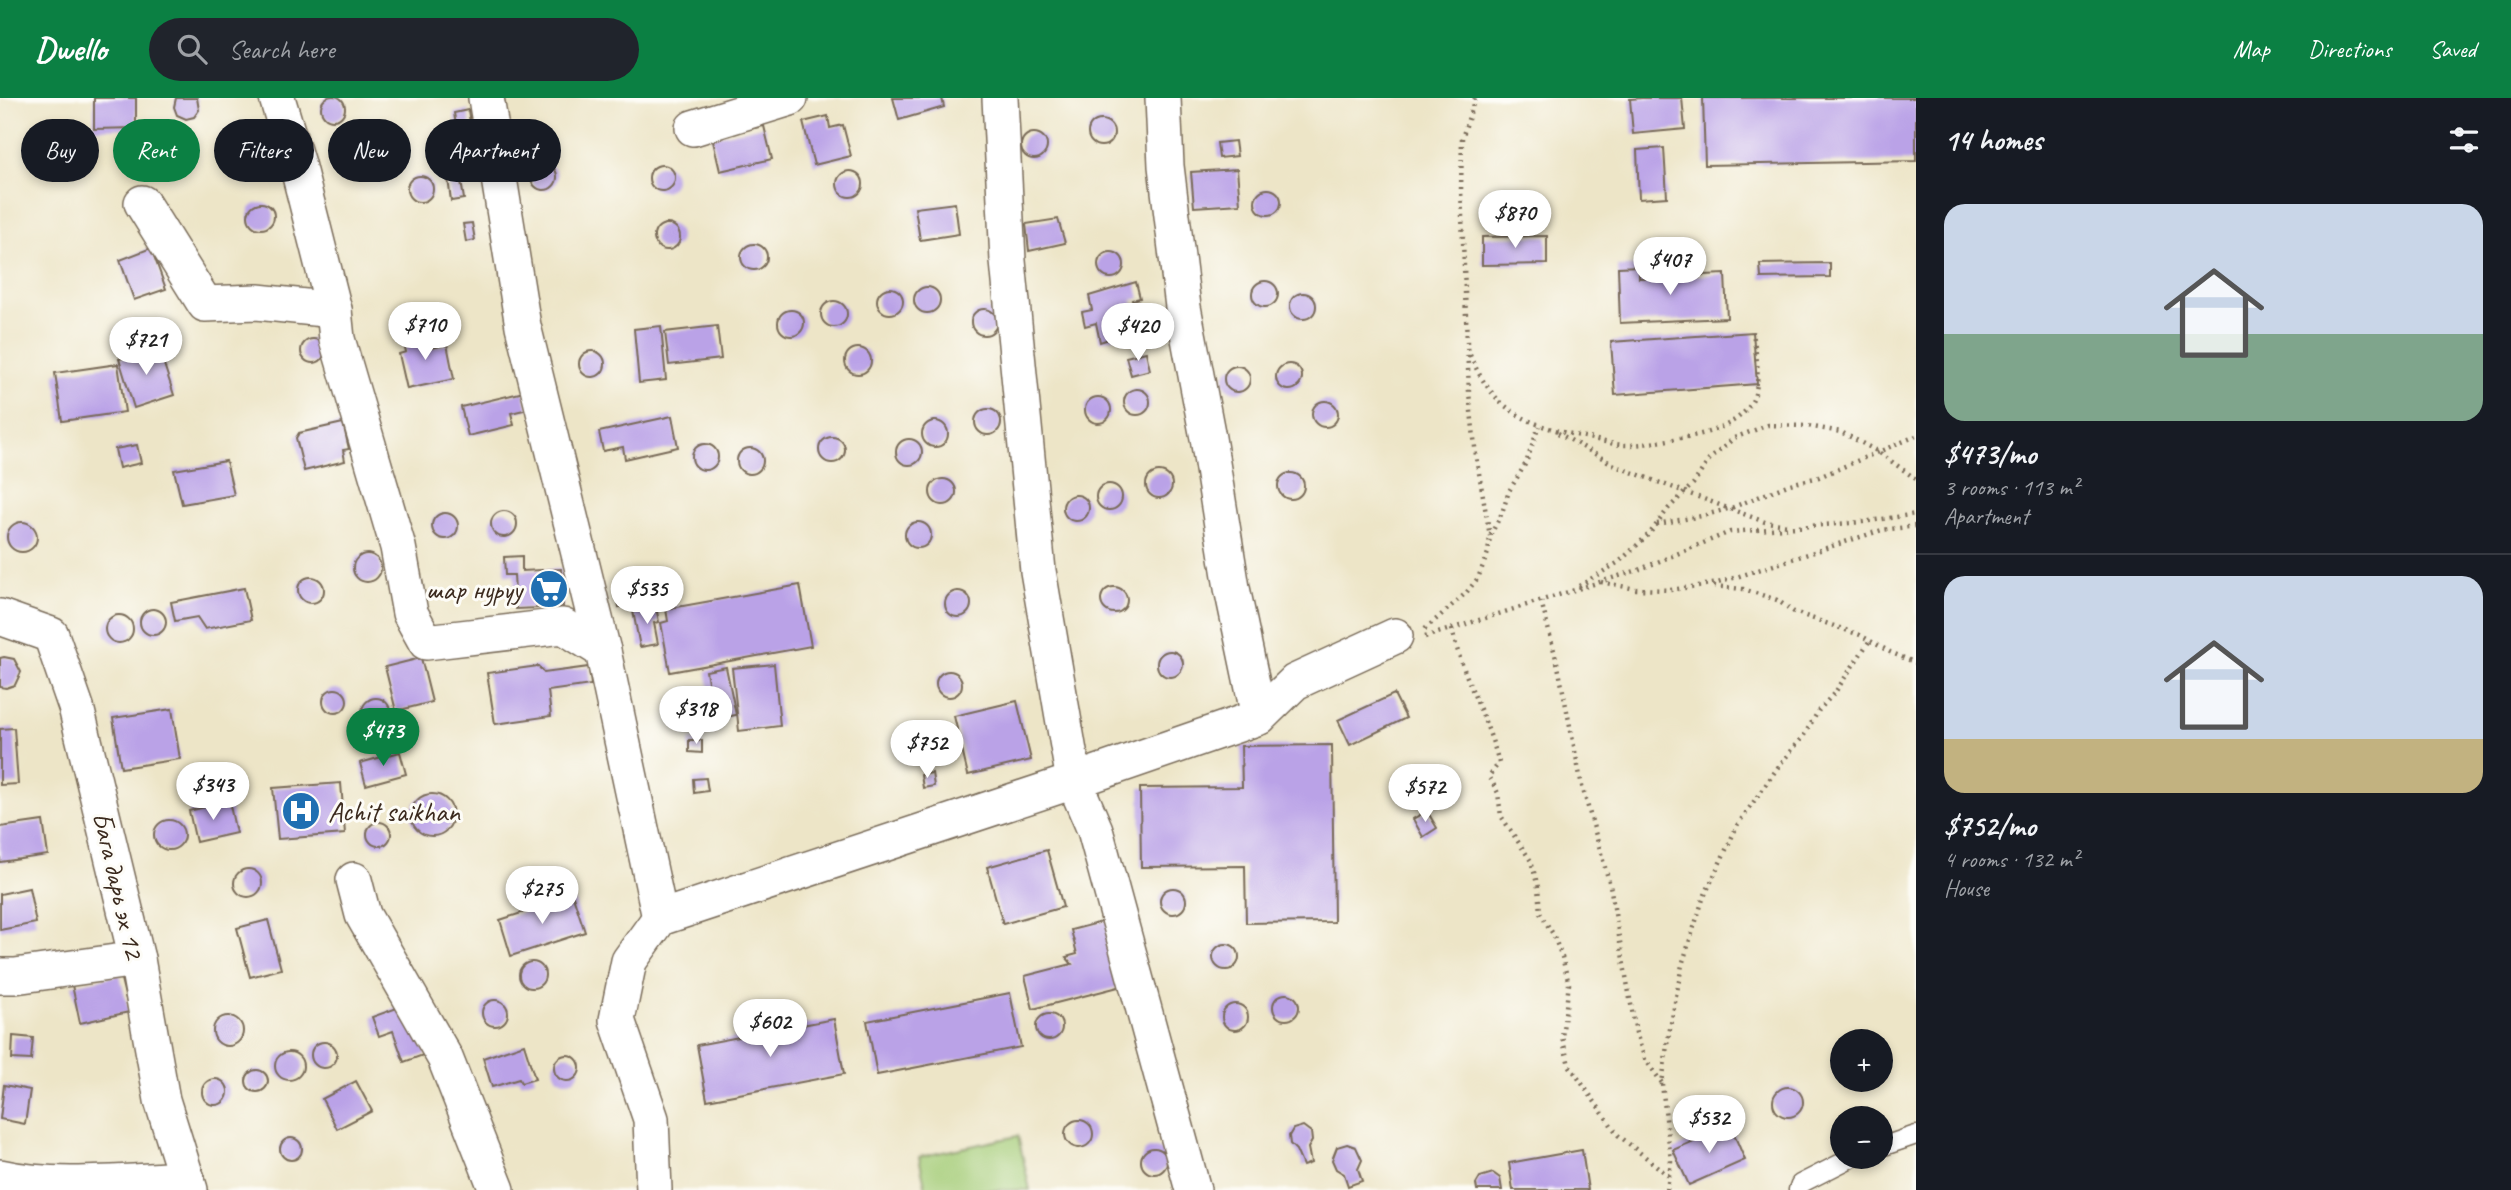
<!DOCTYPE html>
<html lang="en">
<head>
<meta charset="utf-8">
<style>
  body { margin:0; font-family:Caveat,sans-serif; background:#20242c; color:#f1f3f6; height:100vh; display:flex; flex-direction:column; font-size:26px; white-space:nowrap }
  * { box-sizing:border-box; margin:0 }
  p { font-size:23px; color:#9ea1a6 }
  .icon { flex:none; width:38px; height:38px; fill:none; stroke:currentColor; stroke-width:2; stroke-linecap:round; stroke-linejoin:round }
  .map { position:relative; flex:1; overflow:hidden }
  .details { display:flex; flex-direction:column; background:#171b24; width:595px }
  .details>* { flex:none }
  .banner { position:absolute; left:21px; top:21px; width:665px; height:63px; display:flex; gap:14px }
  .fabs { position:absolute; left:1830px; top:931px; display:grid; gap:14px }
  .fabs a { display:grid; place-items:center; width:63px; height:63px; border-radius:50%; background:#171b24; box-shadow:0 4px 10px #0003; font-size:35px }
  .price { position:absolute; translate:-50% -60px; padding:0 16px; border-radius:24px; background:#fff; color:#222; font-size:23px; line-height:46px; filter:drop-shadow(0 2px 4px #0008) }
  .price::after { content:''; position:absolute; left:50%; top:42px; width:21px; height:16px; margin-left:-10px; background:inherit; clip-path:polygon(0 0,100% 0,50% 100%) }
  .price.active { background:#0b8043; color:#fff }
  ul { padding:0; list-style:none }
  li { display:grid; align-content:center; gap:14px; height:371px; padding:0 28px }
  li+li { border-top:2px solid #363941 }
  li span { display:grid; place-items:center; height:217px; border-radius:21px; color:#555 }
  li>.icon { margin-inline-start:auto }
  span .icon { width:126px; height:126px; fill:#fffc; stroke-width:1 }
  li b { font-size:30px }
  h2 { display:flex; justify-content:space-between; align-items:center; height:84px; padding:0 28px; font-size:30px }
  .chip { padding:0 24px; border-radius:32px; background:#171b24; box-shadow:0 4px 10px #0003; font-size:24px; line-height:63px }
  .chip.active { background:#0b8043; color:#fff }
  header { display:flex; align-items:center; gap:42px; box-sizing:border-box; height:98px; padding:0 35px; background:#0b8043; color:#fff }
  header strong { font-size:33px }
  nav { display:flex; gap:38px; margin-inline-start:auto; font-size:24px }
  .search { width:490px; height:63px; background:#20242c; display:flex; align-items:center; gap:18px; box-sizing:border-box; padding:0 24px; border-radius:38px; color:#9ea1a6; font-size:26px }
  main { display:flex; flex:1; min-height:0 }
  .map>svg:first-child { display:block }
</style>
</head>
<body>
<header>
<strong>Dwello</strong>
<div class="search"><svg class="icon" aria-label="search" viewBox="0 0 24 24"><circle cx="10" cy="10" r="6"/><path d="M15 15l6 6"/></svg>Search here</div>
<nav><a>Map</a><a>Directions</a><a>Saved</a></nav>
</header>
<main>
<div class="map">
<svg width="1916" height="1092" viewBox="0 0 1916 1092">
  <rect width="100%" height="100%" fill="#fdfcf7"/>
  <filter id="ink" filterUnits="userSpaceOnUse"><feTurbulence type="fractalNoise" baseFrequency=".0143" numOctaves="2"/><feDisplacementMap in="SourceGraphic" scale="14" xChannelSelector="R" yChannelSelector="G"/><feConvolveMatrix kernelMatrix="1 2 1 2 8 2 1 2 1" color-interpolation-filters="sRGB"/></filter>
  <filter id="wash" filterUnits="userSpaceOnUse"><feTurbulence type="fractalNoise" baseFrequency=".00686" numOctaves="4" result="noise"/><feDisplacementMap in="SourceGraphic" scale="28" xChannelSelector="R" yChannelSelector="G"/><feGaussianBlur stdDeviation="1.57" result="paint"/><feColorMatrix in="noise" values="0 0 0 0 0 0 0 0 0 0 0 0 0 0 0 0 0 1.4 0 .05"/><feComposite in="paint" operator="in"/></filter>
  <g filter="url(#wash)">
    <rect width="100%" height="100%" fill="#ede5c7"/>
    <path fill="#a4cc77" stroke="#707b4a" stroke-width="2" d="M1018,1038L1030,1092H926L919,1059Z"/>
    <g id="blocks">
      <g fill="#baa2e7">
        <circle cx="333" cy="10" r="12"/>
        <path d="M94,0H136V30L94,31Z"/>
        <path d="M197,0L199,12L194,19L186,21L177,17L174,9L176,0Z"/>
        <path d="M893,0H942L944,9L899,22Z"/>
        <path d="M1642,0H1682L1685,31L1633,36L1630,1Z"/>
        <path d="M1703,0H1916V63L1705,67Z"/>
        <path d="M468,12L477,68L463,70L454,15Z"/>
        <path d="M828,18L830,30L843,27L851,58L814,67L803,24Z"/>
        <circle cx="1101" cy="35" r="13"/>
        <path d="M764,28L772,61L720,73L712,39Z"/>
        <circle cx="1034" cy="48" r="13"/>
        <path d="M1235,43L1237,58L1219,60L1217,45Z"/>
        <path d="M1664,50L1667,99L1639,101L1637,52Z"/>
        <circle cx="544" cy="79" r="13"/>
        <circle cx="662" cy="80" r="13"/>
        <path d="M459,71L464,101L451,103L447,73Z"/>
        <path d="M1237,71L1240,106L1194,109L1191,74Z"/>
        <circle cx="850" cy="86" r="13"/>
        <circle cx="420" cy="91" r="13"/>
        <circle cx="1268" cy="104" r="13"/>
        <circle cx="261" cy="118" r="13"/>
        <path d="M955,105L959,136L920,142L915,110Z"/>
        <path d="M1058,121L1065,145L1029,153L1026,126Z"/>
        <path d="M472,125L475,142L466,144L463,126Z"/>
        <circle cx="667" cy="139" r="13"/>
        <path d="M1547,138V166L1482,167V139Z"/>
        <circle cx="754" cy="159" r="13"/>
        <path d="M151,150L166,191L134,202L120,162Z"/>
        <circle cx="1111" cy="167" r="13"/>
        <path d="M1830,165V179L1761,180L1760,166Z"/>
        <path d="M1639,168V180L1725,176L1727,220L1620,225L1618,169Z"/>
        <circle cx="1265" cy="196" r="13"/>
        <path d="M1136,184L1140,200L1132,202L1139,231L1100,244L1096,225L1085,228L1082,214L1092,212L1089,198Z"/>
        <circle cx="927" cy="202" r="13"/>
        <circle cx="890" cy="203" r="13"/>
        <circle cx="1303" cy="208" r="13"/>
        <circle cx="834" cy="216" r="13"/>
        <circle cx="984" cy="224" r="13"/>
        <circle cx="791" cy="225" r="13"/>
        <path d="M661,228L666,282L639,285L634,231Z"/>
        <path d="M717,228L721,261L669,267L665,234Z"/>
        <path d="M1753,234L1757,286L1615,297L1611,244Z"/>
        <path d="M429,235L432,250L447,246L454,281L407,291L399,256L406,254L403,241Z"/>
        <circle cx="313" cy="253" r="12"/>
        <path d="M158,248L174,297L134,310L119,261Z"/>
        <circle cx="858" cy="263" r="13"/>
        <circle cx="592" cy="266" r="13"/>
        <path d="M1146,254L1150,272L1131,277L1126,259Z"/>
        <circle cx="1289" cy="279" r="13"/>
        <path d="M118,266L125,314L62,323L55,275Z"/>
        <circle cx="1237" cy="281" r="13"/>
        <circle cx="1137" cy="304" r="13"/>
        <path d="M524,294L528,311L511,315L514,327L468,338L461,309Z"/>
        <circle cx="1098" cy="312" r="13"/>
        <circle cx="1325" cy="316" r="13"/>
        <circle cx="988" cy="324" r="13"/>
        <path d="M672,318L678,349L625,361L623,349L603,353L599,334Z"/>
        <circle cx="935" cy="336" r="13"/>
        <path d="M343,325L349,351L343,352L345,363L304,373L296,340L299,335Z"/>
        <circle cx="832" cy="352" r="13"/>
        <circle cx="909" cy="354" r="13"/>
        <circle cx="705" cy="359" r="13"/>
        <path d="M137,347L141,365L119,370L115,351Z"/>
        <circle cx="750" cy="363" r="13"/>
        <path d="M226,363L234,397L182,406L174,372Z"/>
        <circle cx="1159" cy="387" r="13"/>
        <circle cx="1291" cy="388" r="13"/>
        <circle cx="943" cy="394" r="13"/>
        <circle cx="1109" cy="399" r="13"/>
        <circle cx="1076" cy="410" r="13"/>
        <circle cx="504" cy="426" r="13"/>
        <circle cx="445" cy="428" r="13"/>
        <circle cx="918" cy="437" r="13"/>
        <circle cx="22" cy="439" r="15"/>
        <circle cx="367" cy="470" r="14"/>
        <path d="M522,458V473L561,471L563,509L516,511L514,477H505L504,459Z"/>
        <circle cx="311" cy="492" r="13"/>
        <path d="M629,481L633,507L619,509L615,483Z"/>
        <path d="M800,487L811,548L670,574L661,525L668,523L666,511Z"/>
        <circle cx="1114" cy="502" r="13"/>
        <path d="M244,490L251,522L205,531L197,519L175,523L171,504Z"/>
        <circle cx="958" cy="506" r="13"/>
        <path d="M656,509L659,524L654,525L658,546L640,549L633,513Z"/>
        <circle cx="153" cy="524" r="13"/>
        <circle cx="119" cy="531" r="14"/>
        <circle cx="1170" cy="566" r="13"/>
        <path d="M4,559L14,561L21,574L15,587L6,590L0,589V560Z"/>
        <path d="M421,560L432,604L396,613L385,569Z"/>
        <path d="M774,566L780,628L739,633L732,570Z"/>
        <path d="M538,568L544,575L589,569L591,587L548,593L551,618L495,626L487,575Z"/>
        <path d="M726,569L736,617L715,621L706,573Z"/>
        <circle cx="949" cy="586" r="13"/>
        <circle cx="335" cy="603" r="12"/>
        <path d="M1394,596L1406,620L1350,647L1338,622Z"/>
        <circle cx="376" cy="614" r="14"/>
        <path d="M1017,603L1031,662L968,677L954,618Z"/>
        <path d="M172,611L180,661L121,670L113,620Z"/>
        <path d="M14,630L18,686L0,687V631Z"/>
        <path d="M689,642H702V655L689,654Z"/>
        <path d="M1332,647L1334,824L1246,825L1245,768L1141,769L1140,690L1242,689L1241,648Z"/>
        <path d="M400,654L406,676L366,687L360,665Z"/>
        <path d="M932,675L934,688L923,690L921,677Z"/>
        <path d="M706,680L708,693L694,695L693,681Z"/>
        <path d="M341,685L345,736L278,741L273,690Z"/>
        <circle cx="432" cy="717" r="21"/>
        <path d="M229,703L236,735L196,744L189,713Z"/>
        <path d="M1427,713L1437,730L1423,739L1413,721Z"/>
        <circle cx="169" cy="737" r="15"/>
        <path d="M43,723L48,757L0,764V729Z"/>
        <circle cx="379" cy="736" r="12"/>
        <path d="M1047,752L1063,809L1003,826L987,769Z"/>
        <circle cx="248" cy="785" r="14"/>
        <circle cx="1173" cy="803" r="13"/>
        <path d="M29,790L36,825L0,832V796Z"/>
        <path d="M573,798L585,834L511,858L500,822Z"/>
        <path d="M1117,820L1134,885L1033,911L1025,878L1072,866L1066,859L1077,856L1071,832Z"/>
        <path d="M268,822L281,871L250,879L237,830Z"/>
        <circle cx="1226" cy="859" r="13"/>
        <circle cx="532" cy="877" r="13"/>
        <path d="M120,877L129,914L80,925L72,887Z"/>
        <path d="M1010,895L1021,949L877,977L867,923Z"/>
        <circle cx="1286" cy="909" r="13"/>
        <circle cx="495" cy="915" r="13"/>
        <circle cx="1235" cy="919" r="13"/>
        <path d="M408,906L426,956L404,964L393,933L379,938L372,919Z"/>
        <circle cx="1049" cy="929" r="13"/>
        <circle cx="228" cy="933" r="15"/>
        <path d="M834,921L844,976L707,1002L697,947Z"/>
        <path d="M13,938L33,940L31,962L12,961Z"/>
        <circle cx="324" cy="957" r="13"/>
        <path d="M524,946L535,981L521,985L519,981L492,989L483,960Z"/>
        <circle cx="289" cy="968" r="14"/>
        <circle cx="567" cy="970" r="13"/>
        <circle cx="257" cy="983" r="11"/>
        <circle cx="215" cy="994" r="13"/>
        <path d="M356,983L372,1013L337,1031L322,1001Z"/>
        <path d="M4,987L30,992L25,1026L0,1021Z"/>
        <circle cx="1788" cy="1004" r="15"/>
        <circle cx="1079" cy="1036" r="14"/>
        <path d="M1730,1027L1745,1062L1689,1087L1673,1052Z"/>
        <path d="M1303,1028L1311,1034L1312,1043L1308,1050L1311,1065L1303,1068L1296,1052L1290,1046L1289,1038L1293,1031Z"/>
        <circle cx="291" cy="1051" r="11"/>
        <path d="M1347,1046L1356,1049L1362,1062L1358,1071L1362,1083L1348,1088L1344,1076L1336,1071L1332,1062L1337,1049Z"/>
        <circle cx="1154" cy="1063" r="13"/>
        <path d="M1582,1052L1588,1092H1513L1509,1065Z"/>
        <path d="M1493,1075L1500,1080L1502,1092H1477L1476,1086L1480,1079Z"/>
      </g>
    </g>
  </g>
  <g filter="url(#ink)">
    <use href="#blocks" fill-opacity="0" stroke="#796b59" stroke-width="2"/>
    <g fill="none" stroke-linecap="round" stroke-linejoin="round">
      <defs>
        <g id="service">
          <path d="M1881,1049L1916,1037"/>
          <path d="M1798,1092L1800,1086L1853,1059"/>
        </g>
        <g id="minor">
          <path d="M277,0L297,66L334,212L337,241L398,449L410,515L426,544L563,528L603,553"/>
          <path d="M486,0L523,228L603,553L660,820"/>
          <path d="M1000,0L1008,163L1038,473L1074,683L1095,732L1193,1092"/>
          <path d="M1163,0L1166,68L1183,209L1208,340L1232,490L1259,619"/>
          <path d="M693,30L790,0"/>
          <path d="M142,105L205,206L257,204L334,212"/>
          <path d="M0,519L51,537L76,609L137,861L162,1002L190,1092"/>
          <path d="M354,782L363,817L445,960L497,1092"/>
          <path d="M0,878H15L137,861"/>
          <path d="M0,1079C57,1092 128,1083 187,1081"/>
          <path d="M654,1092L651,1021L617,922L629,863L660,820L1074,683L1259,619L1295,584L1395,538"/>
        </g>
      </defs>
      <use href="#service" stroke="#796b59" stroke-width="21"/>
      <use href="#minor" stroke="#796b59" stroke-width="38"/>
      <g stroke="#796b59" stroke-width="4.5" stroke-dasharray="2 5" stroke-linecap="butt">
        <path d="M1475,0L1462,40L1461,92L1469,295L1476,358L1490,438"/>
        <path d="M1470,257C1493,312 1525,326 1580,338C1595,341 1612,347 1627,347C1645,347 1662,343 1680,340C1702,337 1731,330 1747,311C1764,291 1756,258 1753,234"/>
        <path d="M1558,335L1618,369L1765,424L1789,427"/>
        <path d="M1657,426L1702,418L1731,410L1790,386L1819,379L1916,338"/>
        <path d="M1601,484L1636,491L1670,492L1718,485L1882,432L1916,428"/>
        <path d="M1579,488L1619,464L1650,435L1668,411L1693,386L1709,362L1734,340L1768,327L1808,328L1841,334L1877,353L1916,381"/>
        <path d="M1714,488L1743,491L1777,502L1794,514L1860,537L1890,554L1916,565"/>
        <path d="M1541,503L1558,568L1582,688L1610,787L1636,935L1645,961L1662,985"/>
        <path d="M1425,531L1466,495L1478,480L1488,455L1490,438L1502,415L1509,393L1526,365L1539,328"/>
        <path d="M1452,531C1462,578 1487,619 1499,665L1489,678L1498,695L1501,718L1531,763L1538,789L1540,815L1553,836L1562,859L1569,886L1562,939L1569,967L1618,1037L1669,1078"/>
        <path d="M1425,539L1638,472L1730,434L1863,424L1916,416"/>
        <path d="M1667,1092L1671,1063L1662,986L1667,947L1682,867L1703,801L1738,726L1781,665L1803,639L1819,612L1836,593L1870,542"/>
      </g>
      <use href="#service" stroke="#fff" stroke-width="18"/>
      <use href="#minor" stroke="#fff" stroke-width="35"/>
    </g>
  </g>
  <defs>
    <symbol id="supermarket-disc" viewBox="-11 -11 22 22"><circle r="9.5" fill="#1f6fb2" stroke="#fdfcf7"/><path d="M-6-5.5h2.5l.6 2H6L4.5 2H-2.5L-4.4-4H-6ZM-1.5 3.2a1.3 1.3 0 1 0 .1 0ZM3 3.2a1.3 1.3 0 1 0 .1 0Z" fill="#fff"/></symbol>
    <symbol id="hospital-disc" viewBox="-11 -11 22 22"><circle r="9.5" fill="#1f6fb2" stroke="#fdfcf7"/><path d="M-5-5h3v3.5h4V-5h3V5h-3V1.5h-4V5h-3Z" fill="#fff"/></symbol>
  </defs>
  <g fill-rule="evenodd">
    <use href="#supermarket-disc" x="527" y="469" width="44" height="44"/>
    <use href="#hospital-disc" x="279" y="691" width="44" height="44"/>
  </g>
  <g text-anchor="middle" stroke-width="6" stroke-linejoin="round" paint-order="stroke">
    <g font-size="28" fill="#3b2a1e" stroke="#fdfcf7" text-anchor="end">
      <text x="522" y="501">шар нуруу</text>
      <text x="328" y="723" text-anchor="start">Achit saikhan</text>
    </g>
    <g font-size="28" fill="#3b2a1e" stroke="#fdfcf7">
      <text transform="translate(119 787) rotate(77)" y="10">Бага дарь эх 12</text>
    </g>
  </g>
</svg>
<div class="fabs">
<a>+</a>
<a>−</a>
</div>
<b class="price" style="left:1515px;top:152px">$870</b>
<b class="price" style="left:1670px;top:199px">$407</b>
<b class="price" style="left:425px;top:264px">$710</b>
<b class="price" style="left:1138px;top:265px">$420</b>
<b class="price" style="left:146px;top:279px">$721</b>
<b class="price" style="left:647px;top:528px">$535</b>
<b class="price" style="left:696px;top:648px">$318</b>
<b class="price active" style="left:383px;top:670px">$473</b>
<b class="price" style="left:927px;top:682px">$752</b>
<b class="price" style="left:213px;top:724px">$343</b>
<b class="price" style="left:1425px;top:726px">$572</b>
<b class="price" style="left:542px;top:828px">$275</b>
<b class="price" style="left:770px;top:961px">$602</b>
<b class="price" style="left:1709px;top:1057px">$532</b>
<div class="banner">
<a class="chip">Buy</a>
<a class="chip active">Rent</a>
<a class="chip">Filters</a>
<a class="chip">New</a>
<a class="chip">Apartment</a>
</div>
</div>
<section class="details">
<h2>14 homes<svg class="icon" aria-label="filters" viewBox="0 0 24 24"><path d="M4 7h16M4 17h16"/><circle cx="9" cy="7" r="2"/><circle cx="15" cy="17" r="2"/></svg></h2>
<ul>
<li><span style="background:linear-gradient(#c9d6e8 60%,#7fa58c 0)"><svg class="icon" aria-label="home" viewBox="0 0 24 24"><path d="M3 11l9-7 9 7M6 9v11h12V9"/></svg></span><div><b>$473/mo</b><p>3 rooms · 113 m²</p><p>Apartment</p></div></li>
<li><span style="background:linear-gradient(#c9d6e8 75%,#c2b280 0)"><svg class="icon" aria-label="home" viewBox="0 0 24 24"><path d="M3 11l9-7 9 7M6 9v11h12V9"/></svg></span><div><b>$752/mo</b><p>4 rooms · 132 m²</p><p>House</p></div></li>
</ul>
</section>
</main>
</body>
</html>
